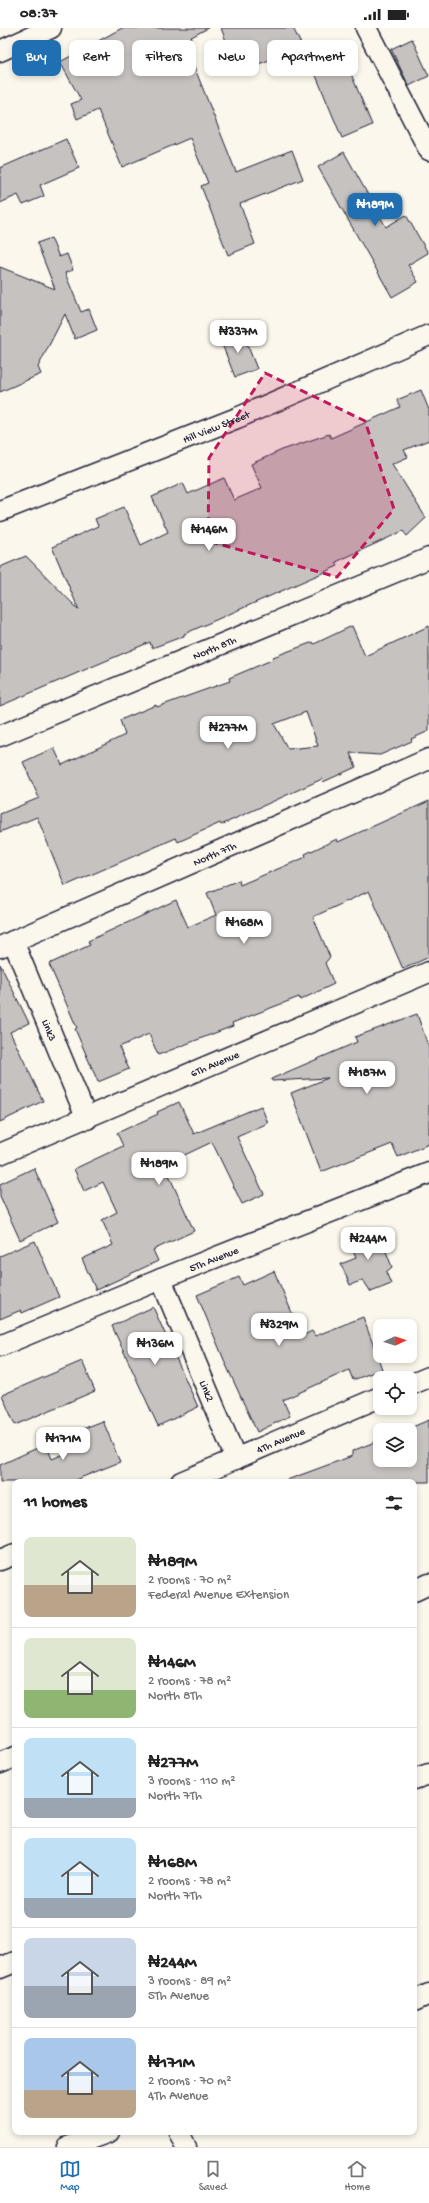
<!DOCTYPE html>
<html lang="en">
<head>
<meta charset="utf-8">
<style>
  body { margin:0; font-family:"Gochi Hand",sans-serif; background:#f2f2f2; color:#222; height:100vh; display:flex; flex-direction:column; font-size:15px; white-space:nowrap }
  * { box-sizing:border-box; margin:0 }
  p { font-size:13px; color:#767676 }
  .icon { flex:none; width:22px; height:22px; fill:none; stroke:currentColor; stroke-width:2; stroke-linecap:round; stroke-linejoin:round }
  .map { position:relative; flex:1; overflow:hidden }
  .panel { position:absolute; left:12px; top:1451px; width:405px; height:656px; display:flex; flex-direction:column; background:#fff; border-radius:8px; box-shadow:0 2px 6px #0003 }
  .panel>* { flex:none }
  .guide { position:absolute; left:12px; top:12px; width:405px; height:36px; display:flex; gap:8px }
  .needle { width:26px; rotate:87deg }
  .buttons { position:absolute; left:373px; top:1291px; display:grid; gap:8px }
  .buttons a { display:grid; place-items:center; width:44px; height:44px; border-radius:8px; background:#fff; box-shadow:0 2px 6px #0003; font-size:20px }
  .price { position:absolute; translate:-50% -34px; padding:0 9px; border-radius:8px; background:#fff; color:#222; font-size:13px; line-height:26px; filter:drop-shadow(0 1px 2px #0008) }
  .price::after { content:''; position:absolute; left:50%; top:24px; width:12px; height:9px; margin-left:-6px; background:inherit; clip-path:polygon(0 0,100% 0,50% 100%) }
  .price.current { background:#1f6fb2; color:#fff }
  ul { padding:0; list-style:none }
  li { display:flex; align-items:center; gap:12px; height:100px; padding:0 12px }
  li+li { border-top:1px solid #e0e0e0 }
  li span { display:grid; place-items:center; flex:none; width:112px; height:80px; border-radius:8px; color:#555 }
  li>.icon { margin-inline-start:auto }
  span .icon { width:48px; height:48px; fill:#fffc; stroke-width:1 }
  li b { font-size:17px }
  h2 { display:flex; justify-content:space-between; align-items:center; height:48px; padding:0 12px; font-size:17px }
  .chip { padding:0 14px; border-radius:8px; background:#fff; box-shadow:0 2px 6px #0003; font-size:14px; line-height:36px }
  .chip.current { background:#1f6fb2; color:#fff }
  .status { display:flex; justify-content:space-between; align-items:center; height:28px; padding:0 20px; background:#fff; direction:ltr }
  .status svg { height:11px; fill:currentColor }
  .dock { display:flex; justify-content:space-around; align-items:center; height:56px; border-top:1px solid #e0e0e0; background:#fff; font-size:11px; color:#767676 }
  .dock a { display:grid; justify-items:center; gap:2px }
  .dock .current { color:#1f6fb2 }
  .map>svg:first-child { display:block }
</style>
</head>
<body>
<div class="status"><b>08:37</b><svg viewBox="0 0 49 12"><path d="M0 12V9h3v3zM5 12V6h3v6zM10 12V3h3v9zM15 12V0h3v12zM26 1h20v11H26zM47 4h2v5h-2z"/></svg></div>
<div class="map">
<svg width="429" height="2119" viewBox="0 0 429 2119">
  <rect width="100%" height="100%" fill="#fbf7ec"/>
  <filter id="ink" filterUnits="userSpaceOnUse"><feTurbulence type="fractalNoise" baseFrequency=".025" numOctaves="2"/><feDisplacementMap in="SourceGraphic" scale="8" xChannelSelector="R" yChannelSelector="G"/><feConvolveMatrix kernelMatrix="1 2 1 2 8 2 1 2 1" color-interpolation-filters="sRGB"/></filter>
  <g filter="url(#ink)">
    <g fill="#c6c2c0" stroke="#22223b" fill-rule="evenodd">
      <path d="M122,0H208L184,13L236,144L292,122L303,151L240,176L255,216L228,227L201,158L208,155L190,110L122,139L98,82L77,91L71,76L81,72L60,34Z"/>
      <path d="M221,0H293L305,24L285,33L282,27L238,44Z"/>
      <path d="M412,11L429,48L409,58L391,21Z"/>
      <path d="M343,26L372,97L342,110L312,38Z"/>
      <path d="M66,111L79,140L40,157L44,168L23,177L18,167L0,175V140Z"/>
      <path d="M344,124L386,199L406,187L428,225L408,237L418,254L392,269L318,139Z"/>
      <path d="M51,210L59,229L67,226L73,242L65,245L81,284L89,281L97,302L75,311L65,286L38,339L41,346L0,364V239L55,261L37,215Z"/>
      <path d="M242,303L257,341L235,349L220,311Z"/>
      <path d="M421,362L429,382V412L404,422L408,429L392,436L426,490L407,508L403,503L336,534L338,538L184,606V608L152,620L150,614L0,678V539L26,528L79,582L52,519L98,498L95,491L124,479L141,517L168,504L152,469L183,455L188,466L224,450L234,472L262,460L251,436L282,422L329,406L331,410L400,379L397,372Z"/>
      <path d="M352,598L365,628L429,598V703L411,711L412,713L380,727L350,725L356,739L323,754L322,751L221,797L220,795L178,814L176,810L65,858L37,789L0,804V786L39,770L23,734L54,720L62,737L125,707L120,692L156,677L157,679L230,653L229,650L274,631L273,629L313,614L314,616ZM306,684L318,718L288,721L274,696Z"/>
      <path d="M429,773V929L403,941L369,863L313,889L330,929L325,935L334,956L300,972L299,969L232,995L233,998L158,1027L149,1006L119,1019L129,1041L98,1054L75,1001L77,1000L49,936L90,917L88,913L176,872L188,899L216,887L207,865L239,852L240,857L306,829L305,826L337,811L338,814Z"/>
      <path d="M0,936L29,995L10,1004L43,1073L0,1094Z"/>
      <path d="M417,986L429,1020V1116L398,1129L392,1116L321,1144L291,1065L328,1050L272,1053L271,1051L357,1014L355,1009Z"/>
      <path d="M179,1074L194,1106L261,1078L268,1095L237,1109L264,1166L242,1176L212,1114L174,1132L178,1141L168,1145L194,1203L153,1222L158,1233L96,1262L82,1231L113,1217L102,1192L117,1184L103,1154L84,1163L74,1141L123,1118L117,1105L158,1086L157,1084Z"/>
      <path d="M34,1140L58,1194L20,1212L0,1168V1156Z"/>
      <path d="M377,1200L392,1239L386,1244L391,1256L371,1264L363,1252L350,1257L341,1236L356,1230L348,1211Z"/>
      <path d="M35,1213L59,1269L22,1285L21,1282L0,1291V1228Z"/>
      <path d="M274,1243L302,1308L312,1303L315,1308L363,1289L382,1341L353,1352L349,1342L283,1372L290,1388L257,1404L227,1339L197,1267L239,1249L243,1257Z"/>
      <path d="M153,1279L198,1379L158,1398L112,1298Z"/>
      <path d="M82,1333L95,1363L15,1397L2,1367Z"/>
      <path d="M429,1392V1454H287V1452L352,1428V1423L380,1412V1432H410V1402H405Z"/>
      <path d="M103,1393L120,1434L70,1454H0V1437L46,1416L52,1431L89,1416L82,1401Z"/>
    </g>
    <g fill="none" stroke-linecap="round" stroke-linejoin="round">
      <defs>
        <g id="minor">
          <path d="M366,0L429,122"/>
          <path d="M0,23L51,0"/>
          <path id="s1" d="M0,483L237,390L429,307"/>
          <path id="s2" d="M0,708L429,530"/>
          <path id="s3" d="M13,913L87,1091"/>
          <path id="s4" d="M0,919L429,731"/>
          <path id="s5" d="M0,1126L429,944"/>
          <path id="s6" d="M161,1251L236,1431"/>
          <path id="s7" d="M0,1318L161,1251L429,1145"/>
          <path d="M410,1357L429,1349"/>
          <path id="s8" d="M181,1454L380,1369"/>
          <path d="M0,1532L15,1526"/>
          <path d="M414,1563L429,1556"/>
          <path d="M0,1735L15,1729"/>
          <path d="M414,1751L429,1746"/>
          <path d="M0,1940L15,1934"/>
          <path d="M414,1973L429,1966"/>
          <path d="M179,2104L186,2119"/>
          <path d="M68,2119L109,2104"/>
        </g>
      </defs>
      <use href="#minor" stroke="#22223b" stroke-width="23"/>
      <use href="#minor" stroke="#fbf7ec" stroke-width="20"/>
    </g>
  </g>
  <path fill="#c2185b" fill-opacity="0.2" stroke="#c2185b" stroke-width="3" stroke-dasharray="8 5" stroke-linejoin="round" d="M265,345L365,393L394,481L337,549L208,513L209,430Z"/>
  <g text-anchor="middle" stroke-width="3.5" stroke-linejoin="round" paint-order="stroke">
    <g font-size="11" fill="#22223b" stroke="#fbf7ec">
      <text dy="4" stroke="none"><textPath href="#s1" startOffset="232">Hill View Street</textPath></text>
      <text dy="4" stroke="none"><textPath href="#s2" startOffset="232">North 8Th</textPath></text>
      <text dy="4" stroke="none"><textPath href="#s4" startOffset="234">North 7Th</textPath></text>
      <text dy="4" stroke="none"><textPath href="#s3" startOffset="96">Link3</textPath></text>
      <text dy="4" stroke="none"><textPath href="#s5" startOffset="233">6Th Avenue</textPath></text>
      <text dy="4" stroke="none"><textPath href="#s7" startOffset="231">5Th Avenue</textPath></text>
      <text dy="4" stroke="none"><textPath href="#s6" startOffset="121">Link2</textPath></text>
      <text dy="4" stroke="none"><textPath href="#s8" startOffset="108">4Th Avenue</textPath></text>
    </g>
  </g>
</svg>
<div class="buttons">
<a><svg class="needle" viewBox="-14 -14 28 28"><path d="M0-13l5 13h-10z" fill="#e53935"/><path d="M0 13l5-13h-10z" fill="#767676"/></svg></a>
<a><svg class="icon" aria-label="locate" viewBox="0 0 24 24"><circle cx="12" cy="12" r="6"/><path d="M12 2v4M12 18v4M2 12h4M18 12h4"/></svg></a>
<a><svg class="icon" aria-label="layers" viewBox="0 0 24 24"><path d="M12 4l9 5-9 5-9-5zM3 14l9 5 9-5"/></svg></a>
</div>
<b class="price current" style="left:375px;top:199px">₦189M</b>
<b class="price" style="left:238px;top:326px">₦337M</b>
<b class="price" style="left:209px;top:524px">₦146M</b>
<b class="price" style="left:228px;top:722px">₦277M</b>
<b class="price" style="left:244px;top:917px">₦168M</b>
<b class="price" style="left:367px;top:1067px">₦187M</b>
<b class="price" style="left:159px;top:1158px">₦189M</b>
<b class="price" style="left:368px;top:1233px">₦244M</b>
<b class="price" style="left:279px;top:1319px">₦329M</b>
<b class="price" style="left:155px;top:1338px">₦136M</b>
<b class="price" style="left:63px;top:1433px">₦171M</b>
<div class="guide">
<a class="chip current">Buy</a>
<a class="chip">Rent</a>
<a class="chip">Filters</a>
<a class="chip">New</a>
<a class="chip">Apartment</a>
</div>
<section class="panel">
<h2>11 homes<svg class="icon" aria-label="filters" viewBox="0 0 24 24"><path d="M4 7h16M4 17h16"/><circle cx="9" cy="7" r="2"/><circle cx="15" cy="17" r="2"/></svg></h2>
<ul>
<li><span style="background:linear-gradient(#dfe7d0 60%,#b9a48a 0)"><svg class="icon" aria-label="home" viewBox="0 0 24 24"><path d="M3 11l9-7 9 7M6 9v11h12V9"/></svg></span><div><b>₦189M</b><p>2 rooms · 70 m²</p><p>Federal Avenue Extension</p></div></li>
<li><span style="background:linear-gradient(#dfe7d0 65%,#8fb573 0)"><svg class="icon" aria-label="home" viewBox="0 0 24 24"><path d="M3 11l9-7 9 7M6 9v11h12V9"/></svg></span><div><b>₦146M</b><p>2 rooms · 78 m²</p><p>North 8Th</p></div></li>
<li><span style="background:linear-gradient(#bfe0f5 75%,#9aa5b1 0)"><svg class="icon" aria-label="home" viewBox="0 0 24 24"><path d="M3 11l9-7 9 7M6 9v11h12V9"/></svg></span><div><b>₦277M</b><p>3 rooms · 110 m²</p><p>North 7Th</p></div></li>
<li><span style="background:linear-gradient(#bfe0f5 75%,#9aa5b1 0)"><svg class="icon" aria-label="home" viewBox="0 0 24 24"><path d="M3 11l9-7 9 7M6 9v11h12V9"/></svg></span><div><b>₦168M</b><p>2 rooms · 78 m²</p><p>North 7Th</p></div></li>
<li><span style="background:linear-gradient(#c9d6e8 60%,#9aa5b1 0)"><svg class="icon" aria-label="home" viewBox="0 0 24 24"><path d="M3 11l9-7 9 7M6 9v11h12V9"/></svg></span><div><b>₦244M</b><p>3 rooms · 89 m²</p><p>5Th Avenue</p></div></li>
<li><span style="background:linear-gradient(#a9c7e8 65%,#b9a48a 0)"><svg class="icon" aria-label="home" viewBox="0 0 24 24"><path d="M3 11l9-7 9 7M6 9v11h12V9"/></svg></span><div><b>₦171M</b><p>2 rooms · 70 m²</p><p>4Th Avenue</p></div></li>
</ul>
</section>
</div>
<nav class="dock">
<a class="current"><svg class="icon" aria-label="map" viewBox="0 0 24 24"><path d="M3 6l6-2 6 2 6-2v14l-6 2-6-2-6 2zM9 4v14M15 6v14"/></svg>Map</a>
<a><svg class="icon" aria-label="saved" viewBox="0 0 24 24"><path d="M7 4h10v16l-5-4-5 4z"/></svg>Saved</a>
<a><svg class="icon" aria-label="home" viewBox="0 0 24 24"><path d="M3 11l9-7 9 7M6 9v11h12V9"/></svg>Home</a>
</nav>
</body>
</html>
